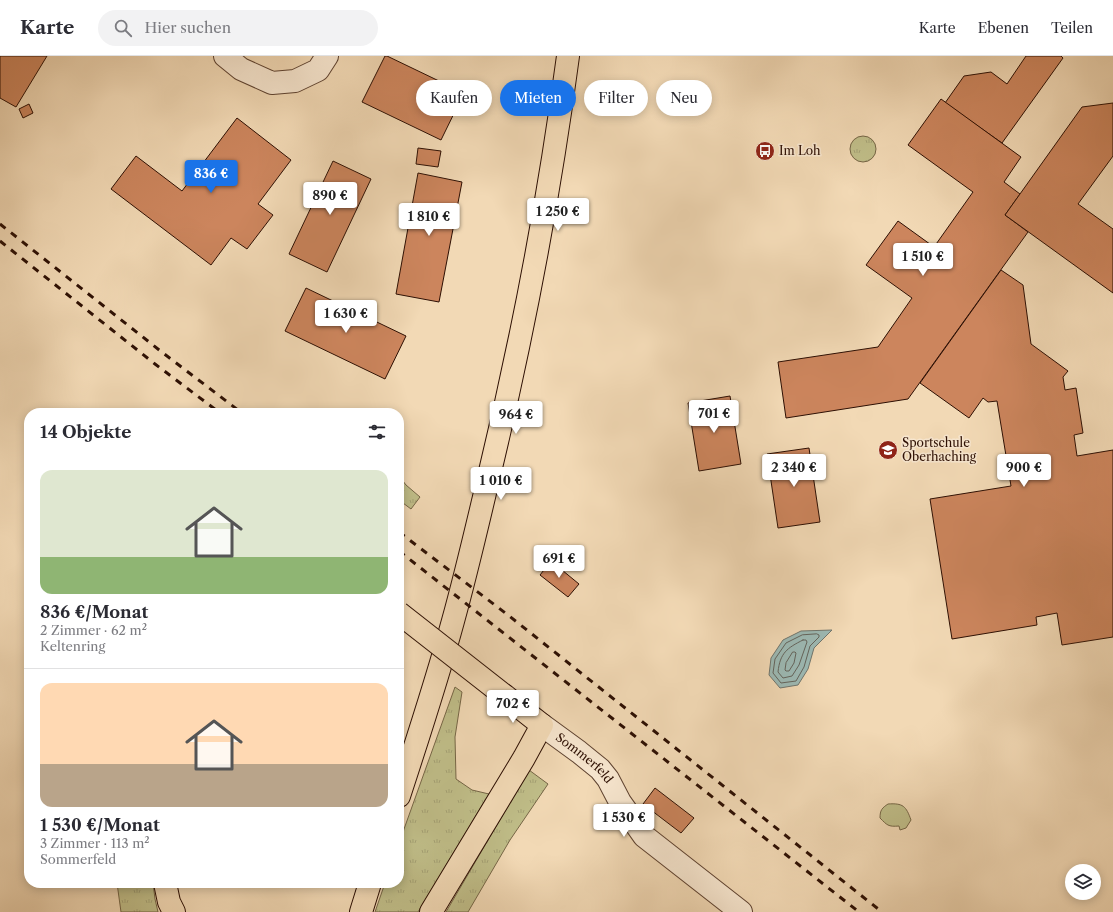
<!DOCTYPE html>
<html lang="de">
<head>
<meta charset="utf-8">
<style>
  body { margin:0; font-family:"Libre Caslon Text",serif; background:#f2f2f3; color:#2b2b33; height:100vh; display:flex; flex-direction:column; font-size:15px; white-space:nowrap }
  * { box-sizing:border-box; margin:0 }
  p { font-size:13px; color:#7c7c81 }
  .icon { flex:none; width:22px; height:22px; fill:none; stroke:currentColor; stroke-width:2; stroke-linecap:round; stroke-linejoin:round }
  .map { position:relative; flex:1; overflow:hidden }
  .drawer { position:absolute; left:24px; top:352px; width:380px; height:480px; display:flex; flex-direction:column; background:#fff; border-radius:16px; box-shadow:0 2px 10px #0003 }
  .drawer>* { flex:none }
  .top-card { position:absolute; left:416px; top:24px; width:380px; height:36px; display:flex; gap:8px }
  .buttons { position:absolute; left:1065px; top:808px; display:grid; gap:8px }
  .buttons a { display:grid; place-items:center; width:36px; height:36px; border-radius:50%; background:#fff; box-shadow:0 2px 10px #0003; font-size:20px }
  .price { position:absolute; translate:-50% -34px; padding:0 9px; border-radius:4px; background:#fff; color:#222; font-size:13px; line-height:26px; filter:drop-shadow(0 1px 2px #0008) }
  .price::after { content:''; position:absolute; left:50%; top:24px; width:12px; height:9px; margin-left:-6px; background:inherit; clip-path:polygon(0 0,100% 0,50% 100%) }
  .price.current { background:#1a73e8; color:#fff }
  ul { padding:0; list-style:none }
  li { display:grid; align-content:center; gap:8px; height:212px; padding:0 16px }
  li+li { border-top:1px solid #e1e1e2 }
  li span { display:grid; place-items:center; height:124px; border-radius:12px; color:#555 }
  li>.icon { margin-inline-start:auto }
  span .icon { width:72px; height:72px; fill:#fffc; stroke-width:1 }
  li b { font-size:17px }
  h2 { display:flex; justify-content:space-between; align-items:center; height:48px; padding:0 16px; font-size:17px }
  .chip { padding:0 14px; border-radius:18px; background:#fff; box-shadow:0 2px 10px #0003; font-size:14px; line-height:36px }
  .chip.current { background:#1a73e8; color:#fff }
  header { display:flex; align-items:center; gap:24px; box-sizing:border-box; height:56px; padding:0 20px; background:#fff; border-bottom:1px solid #e1e1e2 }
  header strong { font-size:19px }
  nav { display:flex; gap:22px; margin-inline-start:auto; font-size:14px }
  .search { width:280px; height:36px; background:#f2f2f3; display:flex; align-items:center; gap:10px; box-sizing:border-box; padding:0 14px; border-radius:22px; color:#7c7c81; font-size:15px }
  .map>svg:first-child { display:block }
</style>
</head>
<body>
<header>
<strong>Karte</strong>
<div class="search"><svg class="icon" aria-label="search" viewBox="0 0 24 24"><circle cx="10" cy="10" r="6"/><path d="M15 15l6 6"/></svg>Hier suchen</div>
<nav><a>Karte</a><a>Ebenen</a><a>Teilen</a></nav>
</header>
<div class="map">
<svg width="1113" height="856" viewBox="0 0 1113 856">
  <defs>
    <pattern id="grass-tufts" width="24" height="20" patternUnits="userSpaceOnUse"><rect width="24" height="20" fill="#c0be89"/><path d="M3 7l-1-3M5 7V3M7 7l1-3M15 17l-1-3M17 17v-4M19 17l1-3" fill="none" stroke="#a5a275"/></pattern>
  </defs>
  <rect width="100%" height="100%" fill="#f2d9b5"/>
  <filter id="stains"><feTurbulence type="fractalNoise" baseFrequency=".005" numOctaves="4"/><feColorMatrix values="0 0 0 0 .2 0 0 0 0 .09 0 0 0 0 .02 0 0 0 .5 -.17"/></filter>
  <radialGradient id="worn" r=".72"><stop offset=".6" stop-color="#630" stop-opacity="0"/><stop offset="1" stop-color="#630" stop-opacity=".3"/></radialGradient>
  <g fill="url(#grass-tufts)" stroke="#766646">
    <circle cx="863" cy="93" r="13"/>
    <path d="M399,420L406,429L420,441L411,453L399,444Z"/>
    <path d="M455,631L462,636L455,681L456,723L472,734L489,738L418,856H375L385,827H399V787Z"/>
    <path d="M529,714L548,728L510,784L468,856H446Z"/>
    <path d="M117,827H153L155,843L158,856H121Z"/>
  </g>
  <path fill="#c0be89" stroke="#766646" d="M888,748C903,747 906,750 911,764L906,772L900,774L899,770C888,771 887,769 880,762C880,754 882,752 888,748Z"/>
  <path fill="#9cb9b4" stroke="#70756d" d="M832,574L814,592L808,613L798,629L780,632L769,619L771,602L783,584L801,575Z"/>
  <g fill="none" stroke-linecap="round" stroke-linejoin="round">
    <g stroke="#64645c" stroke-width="1">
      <path d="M817,578L819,579V581L810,590L804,611L796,625L781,627L773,617L775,603L786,587L802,579Z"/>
      <path d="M803,584H806L807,586L799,609L792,620L783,622L778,616C780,597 787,592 803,584Z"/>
      <path d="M793,596H795L796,597L794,607L789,615H786L785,614L786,607Z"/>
    </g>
  </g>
  <g fill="#cc855d" stroke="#2d0f03">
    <path d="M0,0H47L16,51L0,42Z"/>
    <path d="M385,0H387L464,37L441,84L362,46Z"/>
    <path d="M1026,0H1061L1063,2L1002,87L945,47L964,20L991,16L1007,28Z"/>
    <path d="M941,43L1021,101L1004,126L1020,138L1005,159L1028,176L908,343L786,362L778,306L878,291L912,242L866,209L898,165L934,191L973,136L908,89Z"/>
    <path d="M1113,47V100L1078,148L1113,173V237L1005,159L1082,51Z"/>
    <path d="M29,48L33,57L23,62L19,53Z"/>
    <path d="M237,62L291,104L258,148L273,159L247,193L231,182L211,209L111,133L136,100L182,135Z"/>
    <path d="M418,92L441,95L438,111L416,108Z"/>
    <path d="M333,105L371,123L327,216L289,198Z"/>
    <path d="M418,117L462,126L439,246L396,238Z"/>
    <path d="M1001,214L1023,229L1031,288L1068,315L1063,321L1065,334L1076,332L1083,377L1074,379L1077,400L1113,394V581L1062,589L1057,557L1036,561L1037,569L952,583L930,443L1011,430L997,345L988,346L983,342L969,362L920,327Z"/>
    <path d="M306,232L406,280L385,323L285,275Z"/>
    <path d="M730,340L741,408L699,415L688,347Z"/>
    <path d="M809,392L820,466L778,472L767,398Z"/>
    <path d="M551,505L579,528L568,541L540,519Z"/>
    <path d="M655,732L694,762L681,777L643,748Z"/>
  </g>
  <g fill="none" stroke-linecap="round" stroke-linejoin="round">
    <defs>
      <g id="minor">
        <path d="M225,0L241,13L272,27L295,25L318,14L327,0"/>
        <path id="s1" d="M542,669L579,696L600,713L608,723L620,746L644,780L741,856"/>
      </g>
      <g id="major">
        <path d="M399,740C418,682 437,624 453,565C466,518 477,471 488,424C522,284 549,143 568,0"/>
        <path d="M165,827L169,846L174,856"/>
        <path d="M361,856L370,827"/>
        <path d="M431,856L524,702L542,669L505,640"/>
      </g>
    </defs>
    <use href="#minor" stroke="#5e4230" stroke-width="24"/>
    <use href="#major" stroke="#2d0f03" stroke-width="24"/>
    <use href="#minor" stroke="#f7e6cf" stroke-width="22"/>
    <use href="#major" stroke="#f2d9b5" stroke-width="22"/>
    <g stroke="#2d0f03" stroke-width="3" stroke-dasharray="7 7" stroke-linecap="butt">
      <path d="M0,168L163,297L242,357"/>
      <path d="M0,185L155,308L220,357"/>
      <path d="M399,476L508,559L882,856"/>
      <path d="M399,495L859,856"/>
    </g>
    <defs>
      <path id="major-bridge" d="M399,557L505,640"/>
    </defs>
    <use href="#major-bridge" stroke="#2d0f03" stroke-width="24" stroke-linecap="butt"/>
    <use href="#major-bridge" stroke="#f2d9b5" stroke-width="22"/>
  </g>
  <defs>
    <symbol id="bus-disc" viewBox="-11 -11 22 22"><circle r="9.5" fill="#8f2418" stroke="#f7e6cf"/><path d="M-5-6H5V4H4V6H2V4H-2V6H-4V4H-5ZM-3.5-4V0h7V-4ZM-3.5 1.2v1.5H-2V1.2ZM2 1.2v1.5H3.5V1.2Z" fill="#fff"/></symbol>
    <symbol id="school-disc" viewBox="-11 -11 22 22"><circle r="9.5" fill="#8f2418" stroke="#f7e6cf"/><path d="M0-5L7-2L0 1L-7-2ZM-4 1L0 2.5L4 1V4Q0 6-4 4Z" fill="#fff"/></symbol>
  </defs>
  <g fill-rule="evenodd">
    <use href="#bus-disc" x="754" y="84" width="22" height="22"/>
    <use href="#school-disc" x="877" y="383" width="22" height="22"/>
  </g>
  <g text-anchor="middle" stroke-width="3" stroke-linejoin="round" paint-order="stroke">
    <g font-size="12" fill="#2d0f03" stroke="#f7e6cf" text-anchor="start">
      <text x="779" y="99">Im Loh</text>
      <text x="902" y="391">Sportschule<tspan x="902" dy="14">Oberhaching</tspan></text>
    </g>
    <g font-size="12" fill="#2d0f03" stroke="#f7e6cf">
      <text dy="4" stroke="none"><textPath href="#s1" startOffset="54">Sommerfeld</textPath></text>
    </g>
  </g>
  <rect width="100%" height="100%" filter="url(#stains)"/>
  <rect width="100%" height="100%" fill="url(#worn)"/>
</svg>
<div class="buttons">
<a><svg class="icon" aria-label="layers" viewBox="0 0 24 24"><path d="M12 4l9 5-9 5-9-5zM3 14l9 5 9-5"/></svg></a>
</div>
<b class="price current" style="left:211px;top:138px">836 €</b>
<b class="price" style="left:330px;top:160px">890 €</b>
<b class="price" style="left:558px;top:176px">1 250 €</b>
<b class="price" style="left:429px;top:181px">1 810 €</b>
<b class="price" style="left:923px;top:221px">1 510 €</b>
<b class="price" style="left:346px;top:278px">1 630 €</b>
<b class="price" style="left:714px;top:378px">701 €</b>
<b class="price" style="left:516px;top:379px">964 €</b>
<b class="price" style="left:794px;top:432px">2 340 €</b>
<b class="price" style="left:1024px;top:432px">900 €</b>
<b class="price" style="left:501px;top:445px">1 010 €</b>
<b class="price" style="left:559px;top:523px">691 €</b>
<b class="price" style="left:513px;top:668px">702 €</b>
<b class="price" style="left:624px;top:782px">1 530 €</b>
<div class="top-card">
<a class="chip">Kaufen</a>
<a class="chip current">Mieten</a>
<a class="chip">Filter</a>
<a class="chip">Neu</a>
</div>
<section class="drawer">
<h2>14 Objekte<svg class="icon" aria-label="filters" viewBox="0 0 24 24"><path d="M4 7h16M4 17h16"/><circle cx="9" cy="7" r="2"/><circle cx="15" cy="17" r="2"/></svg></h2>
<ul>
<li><span style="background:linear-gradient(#dfe7d0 70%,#8fb573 0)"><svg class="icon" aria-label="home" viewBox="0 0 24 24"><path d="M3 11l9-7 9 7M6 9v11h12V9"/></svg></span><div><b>836 €/Monat</b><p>2 Zimmer · 62 m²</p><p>Keltenring</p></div></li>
<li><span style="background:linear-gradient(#ffd9b3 65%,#b9a48a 0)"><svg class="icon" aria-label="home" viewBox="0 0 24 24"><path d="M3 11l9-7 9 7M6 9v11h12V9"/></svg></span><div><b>1 530 €/Monat</b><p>3 Zimmer · 113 m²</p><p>Sommerfeld</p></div></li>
</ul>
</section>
</div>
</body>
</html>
